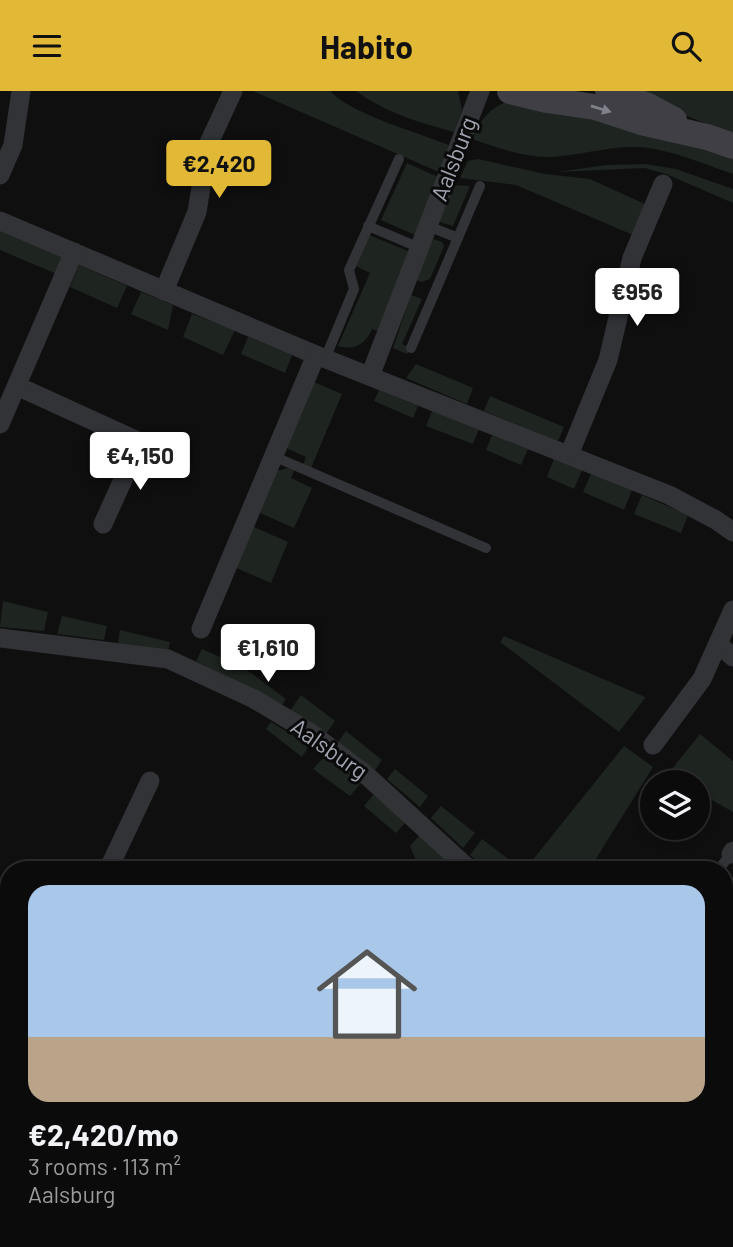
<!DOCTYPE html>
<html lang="en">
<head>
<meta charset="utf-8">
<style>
  body { margin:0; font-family:Barlow,sans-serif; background:#141415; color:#f1f3f6; height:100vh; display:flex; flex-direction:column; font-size:26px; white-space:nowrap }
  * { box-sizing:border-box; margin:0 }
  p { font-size:23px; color:#9a9b9d }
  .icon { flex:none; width:38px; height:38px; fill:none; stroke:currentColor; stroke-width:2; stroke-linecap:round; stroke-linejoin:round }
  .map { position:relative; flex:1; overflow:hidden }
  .sheet { position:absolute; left:0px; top:770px; width:733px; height:387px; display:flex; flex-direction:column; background:#0b0b0c; border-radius:28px 28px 0 0; box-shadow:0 4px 10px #0003,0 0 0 2px #2b2b2d }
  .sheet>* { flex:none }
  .fabs { position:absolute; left:640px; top:679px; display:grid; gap:14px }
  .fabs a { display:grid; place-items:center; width:70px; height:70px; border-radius:50%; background:#0b0b0c; box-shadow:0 4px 10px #0003,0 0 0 2px #2b2b2d; font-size:35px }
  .price { position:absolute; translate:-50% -60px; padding:0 16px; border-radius:7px; background:#fff; color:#222; font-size:23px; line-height:46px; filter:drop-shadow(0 2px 4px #0008) }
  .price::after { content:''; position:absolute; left:50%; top:42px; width:21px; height:16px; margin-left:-10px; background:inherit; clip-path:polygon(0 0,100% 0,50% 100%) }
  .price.active { background:#e1b936; color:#111 }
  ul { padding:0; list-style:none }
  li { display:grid; align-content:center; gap:14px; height:371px; padding:0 28px }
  li span { display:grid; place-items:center; height:217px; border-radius:21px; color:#555 }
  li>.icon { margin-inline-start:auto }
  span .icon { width:126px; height:126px; fill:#fffc; stroke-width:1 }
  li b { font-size:30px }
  header { display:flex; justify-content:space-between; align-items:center; height:91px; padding:0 28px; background:#e1b936; color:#111; font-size:32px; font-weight:700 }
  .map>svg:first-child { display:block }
</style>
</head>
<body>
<header><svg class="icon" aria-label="menu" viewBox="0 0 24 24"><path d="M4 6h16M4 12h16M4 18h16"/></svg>Habito<svg class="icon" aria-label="search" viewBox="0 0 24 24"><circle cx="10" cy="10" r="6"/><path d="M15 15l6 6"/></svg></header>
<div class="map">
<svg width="733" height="1156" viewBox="0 0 733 1156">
  <rect width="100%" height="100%" fill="#0f0f10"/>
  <g fill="#1e241f">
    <path d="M253,0H330C351,23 419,42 449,54L439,81Z"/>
    <path d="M356,0H458L462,19L454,41C418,31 386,22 356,0Z"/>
    <path d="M623,0H733V43Z"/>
    <path d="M508,10L571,18L733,67V83C703,73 670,58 639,56C609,55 581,64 552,66C524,67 499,57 472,48C481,29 488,18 508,10Z"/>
    <path d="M478,68L545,83L590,88L645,113L633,144L516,94L460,87L468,70Z"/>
    <path d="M407,72L438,86L415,144L381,129Z"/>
    <path d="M645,73L676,78L733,98V112L666,83L645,77L557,81L606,74Z"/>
    <path d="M454,94L470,95L453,135L439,131Z"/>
    <path d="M0,140L66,168L59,184L0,159Z"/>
    <path d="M369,144L408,160V163L378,240L372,238C366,253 354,260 338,255L370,182L356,175Z"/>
    <path d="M433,148L442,151L444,155L430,188L422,191L416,189Z"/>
    <path d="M79,174L127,195L117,217L70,196Z"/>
    <path d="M141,201L173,214L168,239L131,223Z"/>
    <path d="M411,204L422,208L402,253L410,257L407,263L393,257Z"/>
    <path d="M192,223L235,239L223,264L183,246Z"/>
    <path d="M248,246L292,264L285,282L241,263Z"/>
    <path d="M416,273L473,297L467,313L406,287Z"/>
    <path d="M314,291L342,303L311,377L303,374L306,366L286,357Z"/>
    <path d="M379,299L418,315L413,327L374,310Z"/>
    <path d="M490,305L564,336L558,350L484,320Z"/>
    <path d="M432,320L479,338L473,353L426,335Z"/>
    <path d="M492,344L528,358L521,374L486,359Z"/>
    <path d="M554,368L582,379L574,398L547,386Z"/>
    <path d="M288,377L294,379L291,387L312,397L294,437L258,421L276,380Z"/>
    <path d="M591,383L632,399L624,419L583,401Z"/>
    <path d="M642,404L688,424L681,442L634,423Z"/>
    <path d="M252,435L288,451L271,492L234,476Z"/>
    <path d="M3,510L48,521L44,540L0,536Z"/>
    <path d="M62,525L107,535L104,549L57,543Z"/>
    <path d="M120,539L170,551L168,560L118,552Z"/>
    <path d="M504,545L645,606V607L619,641L500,551Z"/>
    <path d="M202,558L243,576L286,608L282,614L196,570Z"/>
    <path d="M301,604L335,630L326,643L290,620Z"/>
    <path d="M271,631L309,655L302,666L266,638Z"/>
    <path d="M346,640L382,669L375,679L338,651Z"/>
    <path d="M700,643L733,670V721L698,701V691H682L668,683Z"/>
    <path d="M624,655L653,676L589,779H531L527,776Z"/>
    <path d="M324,666L361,692L350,705L313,678Z"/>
    <path d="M395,678L428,705L420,716L387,688Z"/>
    <path d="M374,703L406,731L396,742L364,715Z"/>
    <path d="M441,715L475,742L463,757L431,727Z"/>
    <path d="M420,744L457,779H420L410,755Z"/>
    <path d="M482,748L511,770L503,779H486L470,764Z"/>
  </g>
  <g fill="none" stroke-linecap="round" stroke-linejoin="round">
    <g stroke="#323337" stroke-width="10">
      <path d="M368,135L420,157"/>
      <path d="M428,135L458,147"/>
      <path d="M411,257L480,95"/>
      <path d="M325,268L354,198L349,179L399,68"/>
      <path d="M273,365L486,457"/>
      <path d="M718,779L731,763"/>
      <path d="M724,793L733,800"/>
      <path d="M724,820L733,808"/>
    </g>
    <g stroke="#323337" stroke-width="19">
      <path d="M0,84L13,54L21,0"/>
      <path d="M0,130L316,264L669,404L716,429L733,441"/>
      <path d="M164,200L197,121L208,54L233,0"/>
      <path d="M370,285L480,0"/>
      <path d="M17,295L166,363"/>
      <path d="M0,333L74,161"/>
      <path d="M569,364L608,269L632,167L663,93"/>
      <path d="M103,433L140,351"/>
      <path d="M201,538L316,264"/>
      <path d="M0,547L168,568L254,608L311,642L364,682L470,779"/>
      <path d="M718,553L733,566"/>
      <path d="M653,654L702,588L733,519"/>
      <path d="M731,763L733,760"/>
      <path d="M108,779L150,690"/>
      <path d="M724,967L733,972"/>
      <path d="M0,981L9,962"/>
      <path d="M0,1026L9,1031"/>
      <path d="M724,1121L733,1108"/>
      <path d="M228,1148L243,1156"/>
      <path d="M185,1156L188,1148"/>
      <path d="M701,1156L706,1148"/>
    </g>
    <g stroke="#3f3f45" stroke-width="26">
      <path d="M510,0L547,9L595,16L641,31L707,46L733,55"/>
      <path d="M608,0L648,15L674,29"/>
    </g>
  </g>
  <defs><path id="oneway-solid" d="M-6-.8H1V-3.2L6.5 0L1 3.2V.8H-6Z" transform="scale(1.75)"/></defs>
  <use fill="#7f818b" href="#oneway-solid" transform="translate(601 18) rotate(17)"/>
  <g text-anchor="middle" stroke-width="6" stroke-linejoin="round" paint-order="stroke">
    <g font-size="23" fill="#a1a4b0" stroke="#0a0a0b">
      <text transform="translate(454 68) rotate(-69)" y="8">Aalsburg</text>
      <text transform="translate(329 658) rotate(35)" y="8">Aalsburg</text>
    </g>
  </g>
</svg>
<div class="fabs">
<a><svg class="icon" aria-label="layers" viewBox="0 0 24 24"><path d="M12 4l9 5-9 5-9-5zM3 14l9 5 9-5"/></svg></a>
</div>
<b class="price active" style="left:219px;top:109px">€2,420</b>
<b class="price" style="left:637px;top:237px">€956</b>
<b class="price" style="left:140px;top:401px">€4,150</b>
<b class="price" style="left:268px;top:593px">€1,610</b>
<section class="sheet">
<ul>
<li><span style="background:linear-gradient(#a9c7e8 70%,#b9a48a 0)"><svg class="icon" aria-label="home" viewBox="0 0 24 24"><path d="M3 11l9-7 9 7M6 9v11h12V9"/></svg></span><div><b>€2,420/mo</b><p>3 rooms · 113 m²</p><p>Aalsburg</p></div></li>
</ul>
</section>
</div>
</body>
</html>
